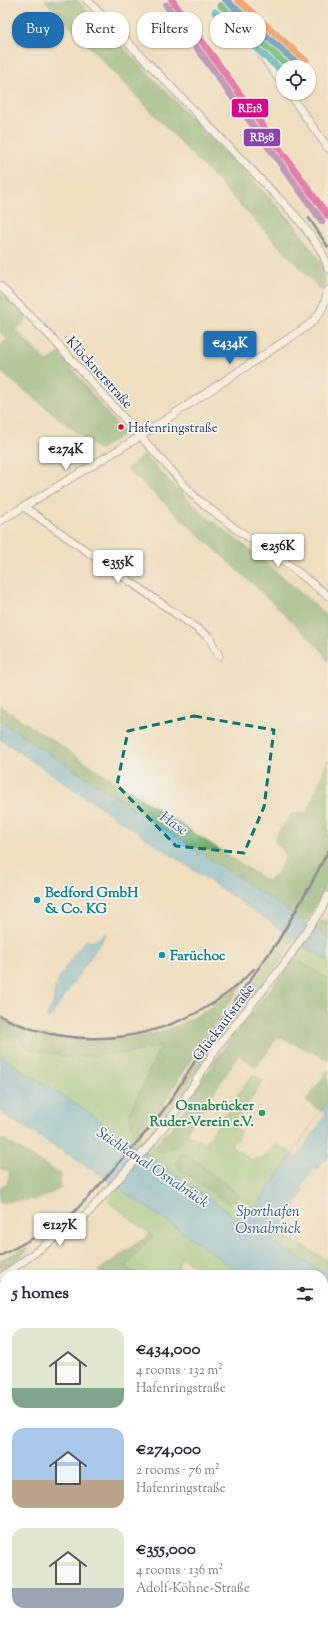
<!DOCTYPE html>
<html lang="en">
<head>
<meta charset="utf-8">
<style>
  body { margin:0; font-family:"Sorts Mill Goudy",serif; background:#f2f2f3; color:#2b2b33; height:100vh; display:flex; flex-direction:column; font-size:15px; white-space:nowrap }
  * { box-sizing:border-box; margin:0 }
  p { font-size:13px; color:#7c7c81 }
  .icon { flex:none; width:22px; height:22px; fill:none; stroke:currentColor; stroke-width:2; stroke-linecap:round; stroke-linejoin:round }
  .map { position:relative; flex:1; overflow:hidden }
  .side { position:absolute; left:0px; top:1270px; width:328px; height:356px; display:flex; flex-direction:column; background:#fff; border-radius:16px 16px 0 0; box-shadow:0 1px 3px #0004 }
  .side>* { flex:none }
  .banner { position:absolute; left:12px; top:12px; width:304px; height:36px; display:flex; gap:8px }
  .fabs { position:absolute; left:276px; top:60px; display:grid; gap:8px }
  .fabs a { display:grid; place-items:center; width:40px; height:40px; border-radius:50%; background:#fff; box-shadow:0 1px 3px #0004; font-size:20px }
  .price { position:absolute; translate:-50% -34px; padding:0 9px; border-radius:4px; background:#fff; color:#222; font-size:13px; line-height:26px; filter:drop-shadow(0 1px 2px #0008) }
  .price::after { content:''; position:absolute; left:50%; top:24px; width:12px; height:9px; margin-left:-6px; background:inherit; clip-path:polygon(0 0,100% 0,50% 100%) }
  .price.active { background:#1f6fb2; color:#fff }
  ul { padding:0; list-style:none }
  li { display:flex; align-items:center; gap:12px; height:100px; padding:0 12px }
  li span { display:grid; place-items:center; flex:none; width:112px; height:80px; border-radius:12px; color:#555 }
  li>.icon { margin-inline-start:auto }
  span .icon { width:48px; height:48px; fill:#fffc; stroke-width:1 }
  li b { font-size:17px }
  h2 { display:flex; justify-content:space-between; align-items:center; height:48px; padding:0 12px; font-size:17px }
  .tag { padding:0 14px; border-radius:16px; background:#fff; box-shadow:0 1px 3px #0004; font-size:14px; line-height:36px }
  .tag.active { background:#1f6fb2; color:#fff }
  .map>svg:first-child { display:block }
</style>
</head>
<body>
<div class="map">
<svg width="328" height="1626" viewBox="0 0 328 1626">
  <rect width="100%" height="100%" fill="#f6f6f2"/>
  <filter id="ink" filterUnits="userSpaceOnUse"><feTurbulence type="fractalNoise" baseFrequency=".025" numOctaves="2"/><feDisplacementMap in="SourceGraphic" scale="8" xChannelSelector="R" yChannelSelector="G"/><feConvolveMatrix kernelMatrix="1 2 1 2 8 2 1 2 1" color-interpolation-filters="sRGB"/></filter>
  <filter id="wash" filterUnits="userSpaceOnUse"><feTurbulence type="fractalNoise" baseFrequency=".012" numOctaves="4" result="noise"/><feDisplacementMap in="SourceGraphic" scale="16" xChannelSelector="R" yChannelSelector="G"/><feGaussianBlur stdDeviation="0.9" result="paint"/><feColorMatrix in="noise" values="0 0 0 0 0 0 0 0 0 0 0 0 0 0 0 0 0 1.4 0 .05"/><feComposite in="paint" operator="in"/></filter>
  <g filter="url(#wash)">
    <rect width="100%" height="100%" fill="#efdfbf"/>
    <g fill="#87c880" stroke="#517c6f">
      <path d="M287,934L294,938L281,960L211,1048L176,1103L146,1143L152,1148L178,1145L186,1133L205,1144L253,1074L263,1081L232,1126L241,1132L231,1146L252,1160L265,1157L274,1145H278L293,1154L245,1224L85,1110L0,1056V1036L3,1038C19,1032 18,1036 28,1048L136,1052L161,1045L130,1113L138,1136L143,1140L173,1101L219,1027L259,975Z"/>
      <path d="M304,946L328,961V979L295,959Z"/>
      <path d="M119,1188L228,1264L246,1275H209L181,1257L176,1275H139L126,1267L152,1236L108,1201Z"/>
      <path d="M279,1232L328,1261V1275L272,1242Z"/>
      <path d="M323,1319L328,1322V1357L323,1353Z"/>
      <path d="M323,1615L328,1619V1626H304L302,1621H323Z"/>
    </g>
    <g fill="#6dac6e" stroke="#446e66">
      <path d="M45,0H77L291,220L321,262L325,282L322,291Z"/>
      <path d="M0,293L27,319L16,330L47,362L59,353L124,434L99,450L0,371V346L7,339L0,332Z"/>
      <path d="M144,455L203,514L258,556L328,616V661L321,649L256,587L127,469Z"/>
      <path d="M0,706L267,881L277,874L287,855L274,840L291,814H307L328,760V882L316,905L305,922L297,917L0,721Z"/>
      <path d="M328,920V937L315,928L319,922Z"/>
      <path d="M295,959L328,979V1061L321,1056L278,1036L257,1067L239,1055L178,1145L163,1152L152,1148L171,1128L185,1109L207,1072L232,1036Z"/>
      <path d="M246,980L201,1042L165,1102L152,1120L138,1136L132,1128L130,1113L161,1045L136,1052L66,1057L27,1048C18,1035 19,1032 3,1038L0,1036V1019C58,1047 130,1049 189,1020C209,1010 228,995 246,980Z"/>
      <path d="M328,1070V1101L321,1111L306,1101Z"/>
      <path d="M5,1140L60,1174L61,1188L39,1199L0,1202V1187L7,1185L10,1171L0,1169V1141Z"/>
      <path d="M182,1154L188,1155L239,1195L229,1204L180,1170L176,1163Z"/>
      <path d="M150,1234L152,1236L126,1267L139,1275H102L98,1271Z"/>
      <path d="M27,1247L29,1250L0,1273V1260Z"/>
      <path d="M323,1392L328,1394V1619L323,1615Z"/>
      <path d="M5,1451V1524L0,1526V1452Z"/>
    </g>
    <g fill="#62b7de" stroke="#3e739e">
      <path d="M0,721L328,937V961L0,739Z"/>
      <path d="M107,933L50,1017L47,1018C47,1012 51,1009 53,1004C55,998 53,992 56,986C63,969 74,955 85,941H94Z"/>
      <path d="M0,1056L85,1110L245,1224L328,1101V1158L323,1161L272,1242L328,1275V1322L323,1319V1275H246L228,1264L93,1170L0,1112Z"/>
    </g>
    <g fill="#efdfbf">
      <path d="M321,1111L325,1114L297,1157L293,1154Z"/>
      <path d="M315,1168L318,1170L305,1190L302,1188Z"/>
    </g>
  </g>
  <g filter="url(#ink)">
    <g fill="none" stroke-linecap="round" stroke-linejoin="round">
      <defs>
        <g id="minor">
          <path d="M87,0L296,216C307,232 324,249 328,269"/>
          <path d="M259,51L283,85"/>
          <path d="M289,93L328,148"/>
          <path d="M0,286L51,337L196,498L236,529L279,557L328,596"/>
          <path d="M24,507L209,637L219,656"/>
          <path d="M0,521L141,436L306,327C319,318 325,306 328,290"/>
          <path d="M0,1278L85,1216L153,1141L180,1106L217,1047L285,963L322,908L328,896"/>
          <path d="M323,1389L328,1391"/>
          <path d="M0,1448L5,1447"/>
        </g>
      </defs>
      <use href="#minor" stroke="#656d80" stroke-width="9"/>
      <use href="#minor" stroke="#fff" stroke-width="7"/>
      <g stroke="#1b2f5e" stroke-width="2.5">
        <path d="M309,218L328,247"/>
        <path d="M0,1016C84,1059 190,1038 254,969"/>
        <path d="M0,1256L50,1229L73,1213L95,1190L154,1123L168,1104L217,1026L278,941L310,886L328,851"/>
      </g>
      <defs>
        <path id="rail-1" d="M172,0L328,216"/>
        <path id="rail-2" d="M166,5L322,221"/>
        <path id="rail-3" d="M226,0L301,67"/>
        <path id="rail-4" d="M221,6L289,67"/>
        <path id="rail-5" d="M238,0L306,61"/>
        <path id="rail-6" d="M215,12L283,72"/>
      </defs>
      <use href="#rail-1" stroke="#f6f6f2" stroke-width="10"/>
      <use href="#rail-2" stroke="#f6f6f2" stroke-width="10"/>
      <use href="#rail-3" stroke="#f6f6f2" stroke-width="10"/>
      <use href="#rail-4" stroke="#f6f6f2" stroke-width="10"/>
      <use href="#rail-5" stroke="#f6f6f2" stroke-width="10"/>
      <use href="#rail-6" stroke="#f6f6f2" stroke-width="10"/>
      <use href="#rail-1" stroke="#d7098b" stroke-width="7"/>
      <use href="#rail-2" stroke="#8e44ad" stroke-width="7"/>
      <use href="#rail-3" stroke="#0065bd" stroke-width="7"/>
      <use href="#rail-4" stroke="#00a651" stroke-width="7"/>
      <use href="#rail-5" stroke="#f26522" stroke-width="7"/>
      <use href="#rail-6" stroke="#01a3c8" stroke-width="7"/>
    </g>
  </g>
  <path d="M0 0H328V1626H0ZM194,716L274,730L264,807L244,853L176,846L117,785L128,731Z" fill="#efdfbf" fill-opacity=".55" fill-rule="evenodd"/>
  <path fill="none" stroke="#0f766e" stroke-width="3" stroke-dasharray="8 5" stroke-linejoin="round" d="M194,716L274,730L264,807L244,853L176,846L117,785L128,731Z"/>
  <circle fill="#e4002b" stroke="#f6f6f2" stroke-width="1.5" cx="121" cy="427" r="3.5"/>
  <g fill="#0f9aa8" stroke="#f6f6f2" stroke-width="1.5">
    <circle cx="37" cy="900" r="4"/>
    <circle cx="162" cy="955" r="4"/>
  </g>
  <circle fill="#2e9e5b" stroke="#f6f6f2" stroke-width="1.5" cx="262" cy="1113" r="4"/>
  <g text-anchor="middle" stroke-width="3.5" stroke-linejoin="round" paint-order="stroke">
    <g font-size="13" fill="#1b2f5e" stroke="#f6f6f2" text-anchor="start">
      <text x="128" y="432">Hafenringstraße</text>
    </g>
    <g font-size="14" fill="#1b2f5e" stroke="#f6f6f2">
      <text transform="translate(100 372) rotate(48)" y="5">Klöcknerstraße</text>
      <text transform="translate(223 1022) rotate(-53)" y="5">Glückaufstraße</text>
    </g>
    <g font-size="14" font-weight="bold" fill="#0d838f" stroke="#f6f6f2" text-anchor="start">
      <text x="45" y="897">Bedford GmbH<tspan x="45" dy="16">&amp; Co. KG</tspan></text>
      <text x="170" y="960">Farüchoc</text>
    </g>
    <g font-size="14" font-weight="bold" fill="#27864d" stroke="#f6f6f2" text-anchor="end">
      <text x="254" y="1110">Osnabrücker<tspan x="254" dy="16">Ruder-Verein e.V.</tspan></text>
    </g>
    <g font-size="15" font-style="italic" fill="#305884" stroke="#f6f6f2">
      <text transform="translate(174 823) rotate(34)" y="5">Hase</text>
      <text transform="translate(153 1167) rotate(34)" y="5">Stichkanal Osnabrück</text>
      <text x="268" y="1216">Sporthafen<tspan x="268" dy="17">Osnabrück</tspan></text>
    </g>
  </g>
  <g stroke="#f6f6f2" stroke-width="1.5">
    <rect x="231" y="98" width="38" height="20" rx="4" fill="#d7098b"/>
    <rect x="243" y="128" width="38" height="19" rx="4" fill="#8e44ad"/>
  </g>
  <g font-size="11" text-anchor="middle" font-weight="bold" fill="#fff">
    <text x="250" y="112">RE18</text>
    <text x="262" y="141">RB58</text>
  </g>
</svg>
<div class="fabs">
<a><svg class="icon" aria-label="locate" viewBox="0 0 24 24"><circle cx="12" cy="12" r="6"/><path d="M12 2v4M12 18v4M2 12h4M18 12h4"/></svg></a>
</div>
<b class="price active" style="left:230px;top:365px">€434K</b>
<b class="price" style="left:66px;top:471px">€274K</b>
<b class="price" style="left:278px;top:568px">€256K</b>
<b class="price" style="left:118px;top:584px">€355K</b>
<b class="price" style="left:60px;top:1247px">€127K</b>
<div class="banner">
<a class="tag active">Buy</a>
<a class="tag">Rent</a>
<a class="tag">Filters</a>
<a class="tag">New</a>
</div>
<section class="side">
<h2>5 homes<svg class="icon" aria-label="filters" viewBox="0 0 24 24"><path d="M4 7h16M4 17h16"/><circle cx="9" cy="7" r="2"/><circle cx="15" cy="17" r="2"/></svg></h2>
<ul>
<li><span style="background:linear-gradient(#dfe7d0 75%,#7fa58c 0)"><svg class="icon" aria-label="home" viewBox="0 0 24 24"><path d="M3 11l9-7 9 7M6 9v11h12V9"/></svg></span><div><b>€434,000</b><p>4 rooms · 132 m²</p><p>Hafenringstraße</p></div></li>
<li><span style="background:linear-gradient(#a9c7e8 65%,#b9a48a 0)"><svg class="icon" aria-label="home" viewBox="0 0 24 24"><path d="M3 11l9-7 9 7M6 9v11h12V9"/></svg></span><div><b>€274,000</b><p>2 rooms · 76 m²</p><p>Hafenringstraße</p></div></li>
<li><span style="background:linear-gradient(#dfe7d0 75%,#9aa5b1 0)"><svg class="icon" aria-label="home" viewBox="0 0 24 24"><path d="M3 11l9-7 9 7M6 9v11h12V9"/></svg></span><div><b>€355,000</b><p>4 rooms · 136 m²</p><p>Adolf-Köhne-Straße</p></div></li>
</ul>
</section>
</div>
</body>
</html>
